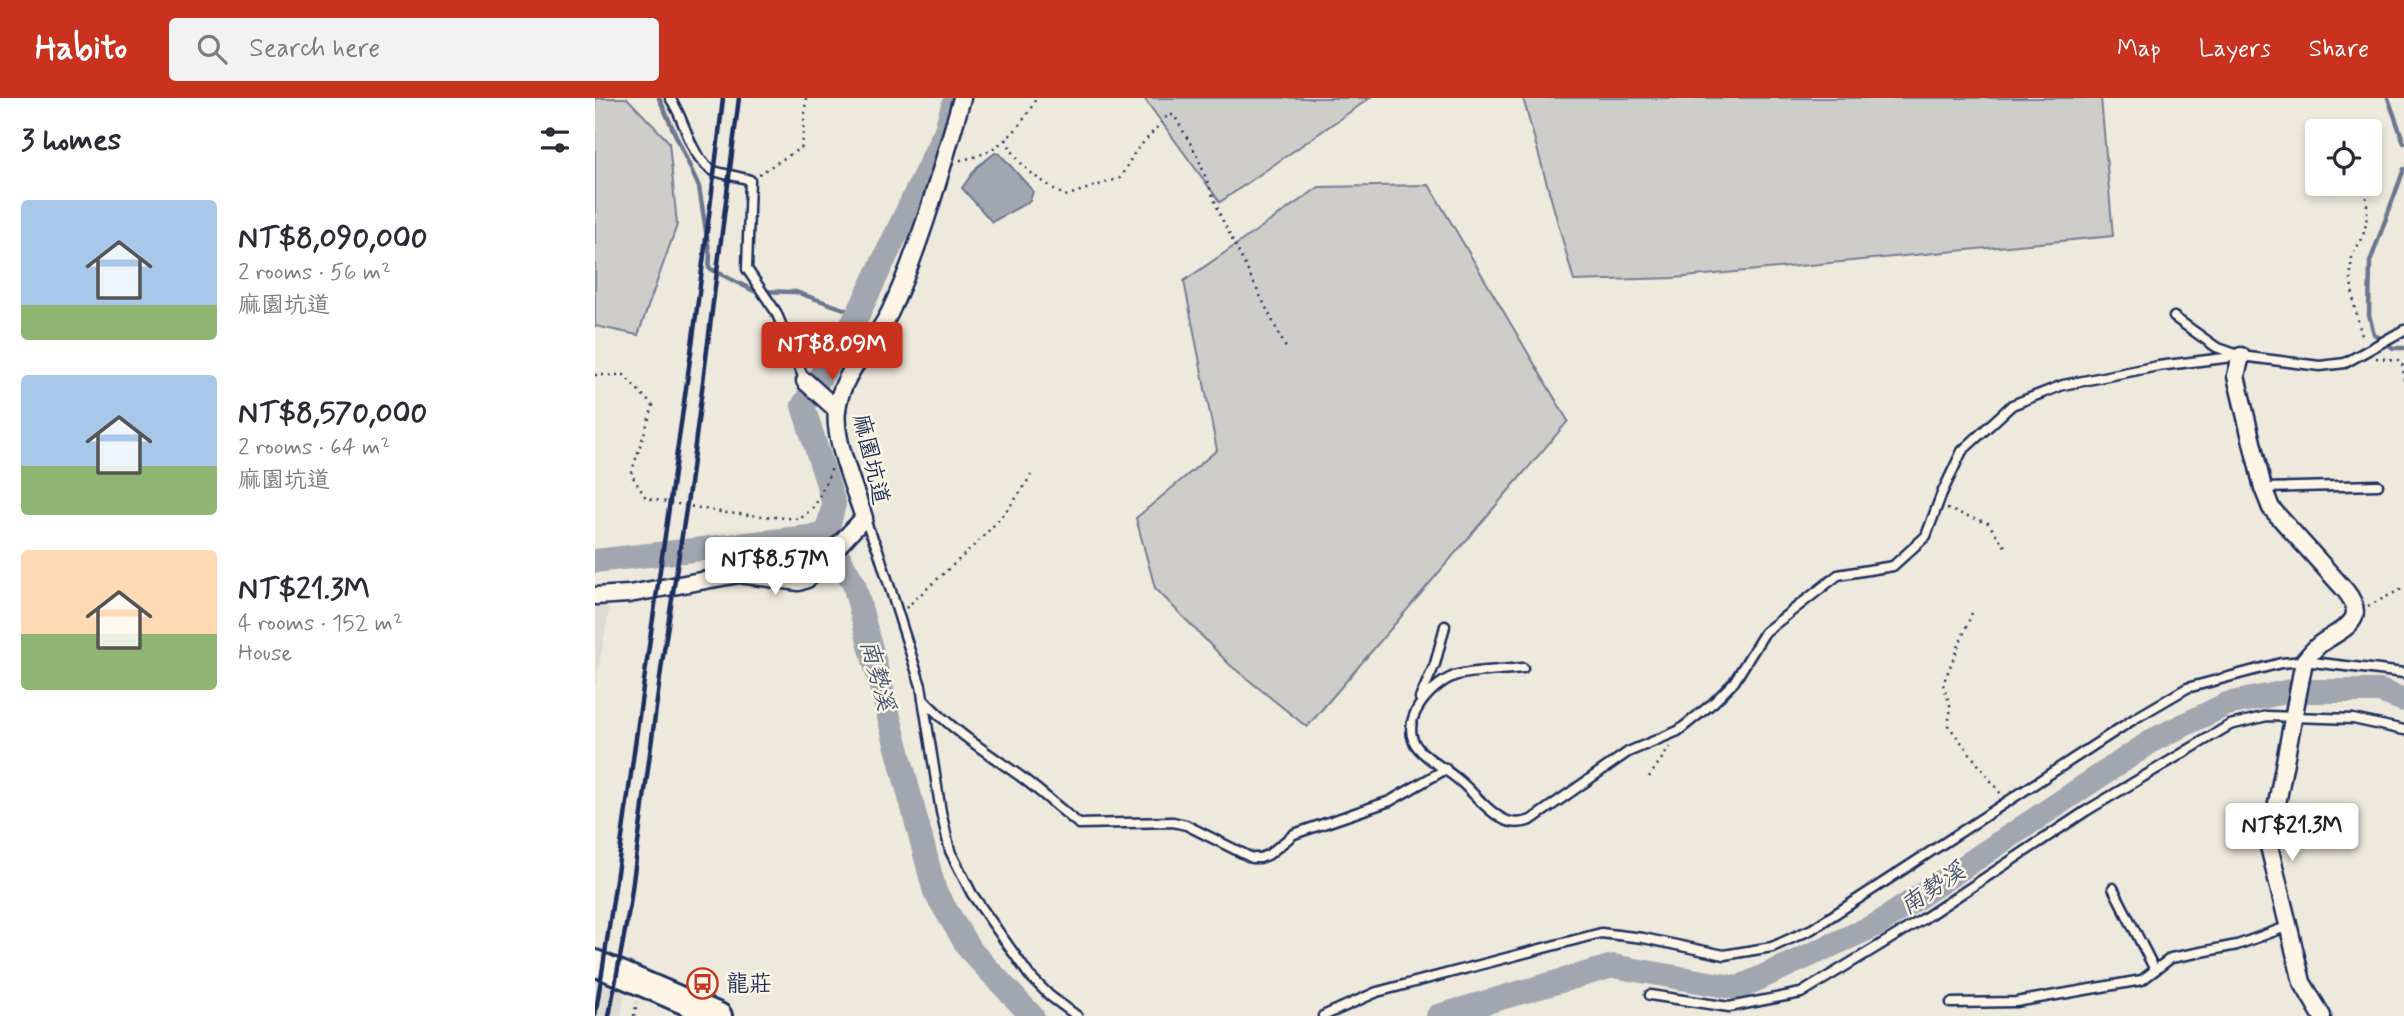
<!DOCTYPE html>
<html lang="en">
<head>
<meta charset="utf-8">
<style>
  body { margin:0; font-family:Mynerve,"LXGW WenKai TC",sans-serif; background:#f2f2f3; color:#2b2b33; height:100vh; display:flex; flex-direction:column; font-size:26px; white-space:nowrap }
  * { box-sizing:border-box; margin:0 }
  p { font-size:23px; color:#7c7c81 }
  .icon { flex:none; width:38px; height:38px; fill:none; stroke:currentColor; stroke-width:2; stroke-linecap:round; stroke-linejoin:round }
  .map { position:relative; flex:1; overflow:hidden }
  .details { display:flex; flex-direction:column; background:#fff; width:595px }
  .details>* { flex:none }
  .controls { position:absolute; left:1710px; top:21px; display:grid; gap:14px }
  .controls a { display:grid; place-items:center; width:77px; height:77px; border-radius:7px; background:#fff; box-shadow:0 4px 10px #0003; font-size:35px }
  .price { position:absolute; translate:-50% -60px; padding:0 16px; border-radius:7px; background:#fff; color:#222; font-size:23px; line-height:46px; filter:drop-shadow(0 2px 4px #0008) }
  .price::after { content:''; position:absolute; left:50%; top:42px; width:21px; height:16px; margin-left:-10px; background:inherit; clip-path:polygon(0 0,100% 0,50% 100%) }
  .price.on { background:#c8321e; color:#fff }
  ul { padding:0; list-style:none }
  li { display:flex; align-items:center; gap:21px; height:175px; padding:0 21px }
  li span { display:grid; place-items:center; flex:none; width:196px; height:140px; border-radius:7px; color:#555 }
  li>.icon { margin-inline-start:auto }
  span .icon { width:84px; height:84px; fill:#fffc; stroke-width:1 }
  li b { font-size:30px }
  h2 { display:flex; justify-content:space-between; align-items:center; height:84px; padding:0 21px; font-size:30px }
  header { display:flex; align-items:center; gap:42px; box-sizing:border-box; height:98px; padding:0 35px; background:#c8321e; color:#fff }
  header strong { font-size:33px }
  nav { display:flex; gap:38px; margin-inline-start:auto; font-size:24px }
  .search { width:490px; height:63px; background:#f2f2f3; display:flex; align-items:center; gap:18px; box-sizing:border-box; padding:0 24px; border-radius:7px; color:#7c7c81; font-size:26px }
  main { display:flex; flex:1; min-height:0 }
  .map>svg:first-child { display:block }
</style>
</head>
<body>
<header>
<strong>Habito</strong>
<div class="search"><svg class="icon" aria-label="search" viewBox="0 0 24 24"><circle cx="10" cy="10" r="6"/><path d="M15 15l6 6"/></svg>Search here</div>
<nav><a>Map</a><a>Layers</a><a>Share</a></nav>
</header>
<main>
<section class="details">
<h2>3 homes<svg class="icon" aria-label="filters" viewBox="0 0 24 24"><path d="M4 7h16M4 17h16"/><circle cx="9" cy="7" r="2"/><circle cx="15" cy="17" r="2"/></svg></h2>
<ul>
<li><span style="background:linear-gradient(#a9c7e8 75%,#8fb573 0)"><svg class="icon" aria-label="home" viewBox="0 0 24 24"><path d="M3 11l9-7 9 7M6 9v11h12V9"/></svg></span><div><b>NT$8,090,000</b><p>2 rooms · 56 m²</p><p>麻園坑道</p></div></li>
<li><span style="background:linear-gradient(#a9c7e8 65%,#8fb573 0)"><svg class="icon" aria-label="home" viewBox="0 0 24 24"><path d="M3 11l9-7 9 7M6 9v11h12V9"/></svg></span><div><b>NT$8,570,000</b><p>2 rooms · 64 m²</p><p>麻園坑道</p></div></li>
<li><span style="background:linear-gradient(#ffd9b3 60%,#8fb573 0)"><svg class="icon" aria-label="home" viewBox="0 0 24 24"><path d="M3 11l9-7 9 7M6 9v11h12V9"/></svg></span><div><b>NT$21.3M</b><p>4 rooms · 152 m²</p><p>House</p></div></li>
</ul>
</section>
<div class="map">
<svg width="1809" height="918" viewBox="0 0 1809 918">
  <rect width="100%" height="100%" fill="#eee9dd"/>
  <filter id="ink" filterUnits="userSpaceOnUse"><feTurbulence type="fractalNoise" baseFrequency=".0143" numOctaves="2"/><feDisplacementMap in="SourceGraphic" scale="14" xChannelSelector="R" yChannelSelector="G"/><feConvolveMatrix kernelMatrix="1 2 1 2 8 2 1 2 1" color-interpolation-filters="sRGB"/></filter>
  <g filter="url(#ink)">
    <g fill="#dedbd4">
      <path d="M15,506L0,592V507Z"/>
      <path d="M1,883L30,892L26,918H0Z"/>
    </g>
    <g fill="#cfcdca" stroke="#757e94" stroke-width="2">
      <path d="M0,0H32L74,44L82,127L43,237L0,228Z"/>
      <path d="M549,0H775L625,104Z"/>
      <path d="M928,0H1506L1518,138L1079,180L979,183Z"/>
      <path d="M834,87L973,323L712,629L635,567L560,490L541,420L622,352L589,183L724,89Z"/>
    </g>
    <path fill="#a2a7af" stroke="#6c778f" stroke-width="2" d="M400,55L405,56L438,93L435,103L397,124L367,90L382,69Z"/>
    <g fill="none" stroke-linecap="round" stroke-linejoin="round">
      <g stroke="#6c778f" stroke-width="4.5">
        <path d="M64,0L104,89L115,158L114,170L159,193L201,194L263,216"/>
        <path d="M1793,0L1809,45"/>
        <path d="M1809,71L1775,164L1774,217L1779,236L1798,250H1809"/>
      </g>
      <g stroke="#a2a7af" stroke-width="24">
        <path d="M231,437L239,406L208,308L263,216L351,32L358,7"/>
        <path d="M0,463L231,437L259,486L340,794L375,852L437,918"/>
        <path d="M843,918L1018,868L1143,890L1283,826L1560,641L1632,606L1696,593H1785L1809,602"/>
      </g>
      <defs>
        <g id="service">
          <path d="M75,0C91,22 93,56 117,72C121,75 147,79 155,82L152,171L181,214L210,283"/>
          <path d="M1579,219L1621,249L1646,258L1725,268L1750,265L1809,232"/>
          <path d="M1668,390L1783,387"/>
          <path d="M269,420L283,452L326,588L346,714L355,753L377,796L434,877L455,898L482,918"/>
          <path d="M928,570C912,572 872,573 859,578C834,588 802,625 823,650C834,663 853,672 866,684C879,695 890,711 906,720C916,726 926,726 936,722L1033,654L1083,633L1118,605L1139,584L1170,534L1243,477L1298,468L1331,438L1347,395L1367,353L1417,307L1468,287L1563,268L1646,258"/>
          <path d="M825,600L840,566L850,528"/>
          <path d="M328,601C357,632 391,654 425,678C445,693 464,710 484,726L578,724L591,727L657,760H665L673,757L699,736L795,703L851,671"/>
          <path d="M1518,790L1560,872"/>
          <path d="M1055,897L1134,909L1206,895L1328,821L1491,713L1635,627L1672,618L1758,621L1809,632"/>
          <path d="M1356,905L1421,904L1547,882L1576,860L1642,847L1694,828"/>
          <path d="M728,918L782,894L1006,835L1048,840L1129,857L1177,849L1217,831L1539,621L1592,590L1686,565L1709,563L1809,575"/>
        </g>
        <g id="minor">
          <path d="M1646,258L1641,278L1668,390L1676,410L1750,492C1775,523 1748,530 1725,546C1719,551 1714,557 1709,563L1674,748L1707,884L1727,918"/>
          <path d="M210,283L242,312"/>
          <path d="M167,473L210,468L223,455"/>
          <path d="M0,498L34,496L144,476L204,484L212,481L269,420C260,391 238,341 242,312C246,274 279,247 295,214C327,145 346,72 367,0"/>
        </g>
        <path id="primary" d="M0,865L124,918"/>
      </defs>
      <use href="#service" stroke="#1b2f5e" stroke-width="13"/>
      <use href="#minor" stroke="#1b2f5e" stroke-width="21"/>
      <use href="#primary" stroke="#1b2f5e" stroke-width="30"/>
      <g stroke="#1b2f5e" stroke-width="2.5" stroke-dasharray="2 5" stroke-linecap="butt">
        <path d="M411,41C424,71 444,81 470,98L525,80L540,54L573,17H579L602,57L626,119L692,252"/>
        <path d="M365,62C401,57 426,32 441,0"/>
        <path d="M164,76L207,49L211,0"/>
        <path d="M1767,86C1775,102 1773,128 1765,145C1762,149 1758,154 1757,159C1753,184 1761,218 1768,241"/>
        <path d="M1733,95L1746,88L1760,86"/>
        <path d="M1781,260L1803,262L1808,268L1809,283"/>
        <path d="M0,277H29L58,308L36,376L51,400L131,415L205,421L220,408L237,370"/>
        <path d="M1352,411L1393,425L1412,451"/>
        <path d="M1773,508L1809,490"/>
        <path d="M311,510C354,469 407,429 436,377"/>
        <path d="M1377,515L1348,586L1356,610L1353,627L1406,696"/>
        <path d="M1054,679L1075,649"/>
        <path d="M39,918L42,904"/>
      </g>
      <use href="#service" stroke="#fcf5e5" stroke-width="8"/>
      <use href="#minor" stroke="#fcf5e5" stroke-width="16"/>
      <use href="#primary" stroke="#fcf5e5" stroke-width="24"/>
      <g stroke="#1b2f5e" stroke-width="4.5">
        <path d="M0,918C20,799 35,680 52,562C79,375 107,188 128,0"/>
        <path d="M14,918L35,806L67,565L95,386L144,0"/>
      </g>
    </g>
  </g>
  <defs>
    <symbol id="bus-ring" viewBox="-11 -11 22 22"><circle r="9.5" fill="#fcf5e5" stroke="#c8321e" stroke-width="1.5"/><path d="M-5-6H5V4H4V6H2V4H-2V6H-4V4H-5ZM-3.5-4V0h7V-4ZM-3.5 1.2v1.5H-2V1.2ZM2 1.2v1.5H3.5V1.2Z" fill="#c8321e"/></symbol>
  </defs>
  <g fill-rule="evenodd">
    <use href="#bus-ring" x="90" y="868" width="35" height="35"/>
  </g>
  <g text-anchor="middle" stroke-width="5" stroke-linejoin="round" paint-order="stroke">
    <g font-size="23" fill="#1b2f5e" stroke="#fcf5e5">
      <text transform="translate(277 361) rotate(77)" y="8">麻園坑道</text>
    </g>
    <g font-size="23" fill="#1b2f5e" stroke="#fcf5e5" text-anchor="start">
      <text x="131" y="893">龍莊</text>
    </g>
    <g font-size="24" font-style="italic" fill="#445376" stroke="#fcf5e5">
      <text transform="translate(283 577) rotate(75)" y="8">南勢溪</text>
      <text transform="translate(1337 790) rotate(-34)" y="8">南勢溪</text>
    </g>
  </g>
</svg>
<div class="controls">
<a><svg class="icon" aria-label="locate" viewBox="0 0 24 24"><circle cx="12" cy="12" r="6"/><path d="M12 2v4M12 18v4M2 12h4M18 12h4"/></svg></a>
</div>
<b class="price on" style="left:237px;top:284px">NT$8.09M</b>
<b class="price" style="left:180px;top:499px">NT$8.57M</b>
<b class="price" style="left:1697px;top:765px">NT$21.3M</b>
</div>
</main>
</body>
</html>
